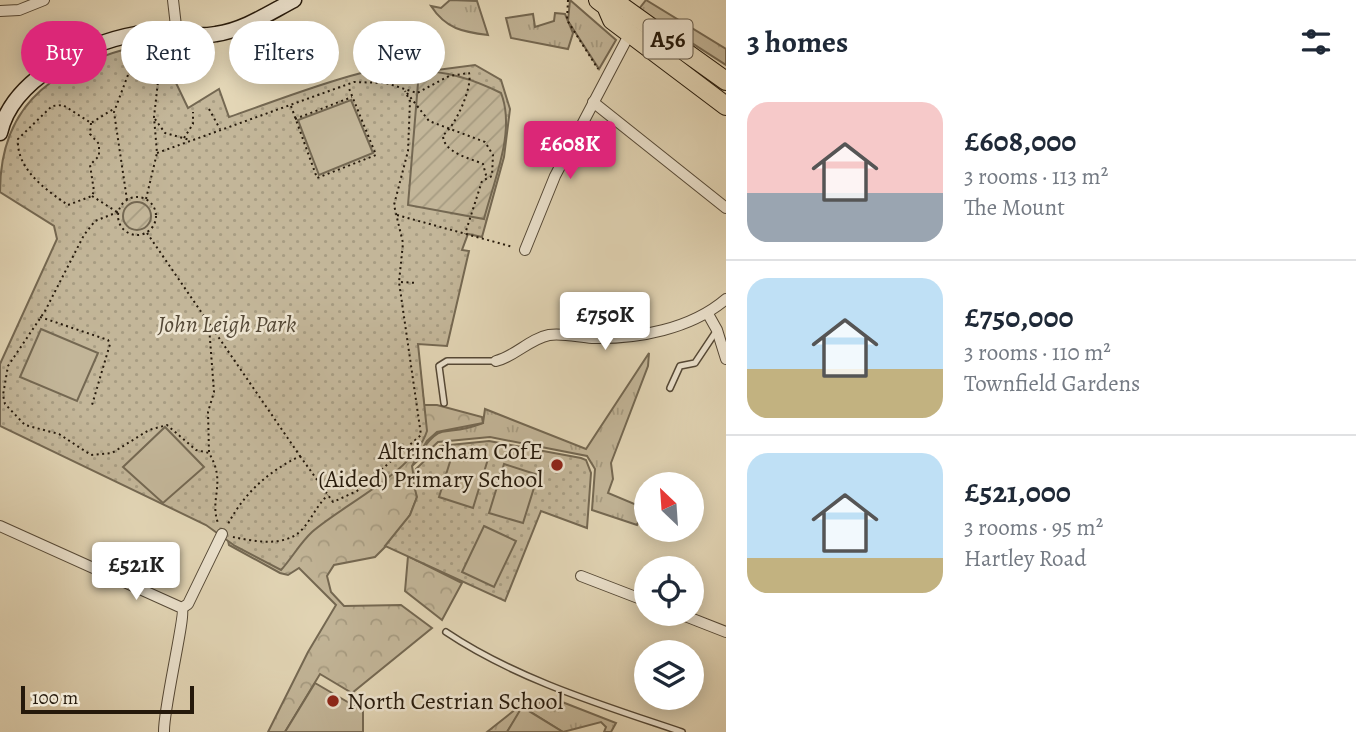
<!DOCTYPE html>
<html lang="en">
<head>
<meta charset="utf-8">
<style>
  body { margin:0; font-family:Alegreya,serif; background:#f6f6f7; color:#1f2937; height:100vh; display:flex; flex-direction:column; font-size:26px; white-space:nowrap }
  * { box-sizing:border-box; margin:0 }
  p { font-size:23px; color:#747a83 }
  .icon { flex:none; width:38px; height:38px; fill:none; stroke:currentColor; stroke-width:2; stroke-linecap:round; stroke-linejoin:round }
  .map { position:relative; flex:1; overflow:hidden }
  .details { display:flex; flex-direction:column; background:#fff; width:630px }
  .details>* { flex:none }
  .hud { position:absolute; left:21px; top:21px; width:598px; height:63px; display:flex; gap:14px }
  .needle { width:46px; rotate:335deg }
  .controls { position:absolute; left:634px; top:472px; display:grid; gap:14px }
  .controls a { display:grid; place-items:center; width:70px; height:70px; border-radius:50%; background:#fff; box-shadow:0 4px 18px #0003; font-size:35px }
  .scale { position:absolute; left:21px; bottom:18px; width:173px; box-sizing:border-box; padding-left:7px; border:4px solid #25190b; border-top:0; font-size:19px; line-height:24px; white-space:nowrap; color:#25190b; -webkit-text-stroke:5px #ede4d0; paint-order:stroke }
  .price { position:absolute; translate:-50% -60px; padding:0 16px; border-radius:7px; background:#fff; color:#222; font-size:23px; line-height:46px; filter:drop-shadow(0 2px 4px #0008) }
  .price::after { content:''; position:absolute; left:50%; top:42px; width:21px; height:16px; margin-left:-10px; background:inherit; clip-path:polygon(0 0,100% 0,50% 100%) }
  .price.selected { background:#db2777; color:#fff }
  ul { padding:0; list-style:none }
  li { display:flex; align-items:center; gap:21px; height:175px; padding:0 21px }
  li+li { border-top:2px solid #e0e1e3 }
  li span { display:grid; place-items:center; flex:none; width:196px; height:140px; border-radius:21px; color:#555 }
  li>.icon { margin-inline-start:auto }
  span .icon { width:84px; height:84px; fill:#fffc; stroke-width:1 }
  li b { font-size:30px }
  h2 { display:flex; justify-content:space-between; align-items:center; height:84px; padding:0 21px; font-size:30px }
  .pill { padding:0 24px; border-radius:32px; background:#fff; box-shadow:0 4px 18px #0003; font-size:24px; line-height:63px }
  .pill.selected { background:#db2777; color:#fff }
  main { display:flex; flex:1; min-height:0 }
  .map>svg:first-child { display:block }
</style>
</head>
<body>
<main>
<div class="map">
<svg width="726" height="732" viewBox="0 0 726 732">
  <defs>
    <pattern id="grass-tufts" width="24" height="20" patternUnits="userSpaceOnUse" patternTransform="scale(1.75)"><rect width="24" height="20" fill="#c3b699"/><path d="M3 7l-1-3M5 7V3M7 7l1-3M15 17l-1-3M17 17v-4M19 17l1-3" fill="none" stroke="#a79c82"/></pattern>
    <pattern id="forest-crowns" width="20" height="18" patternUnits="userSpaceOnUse" patternTransform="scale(1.75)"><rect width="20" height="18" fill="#c3b699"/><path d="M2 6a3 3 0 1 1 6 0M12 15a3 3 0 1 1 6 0" fill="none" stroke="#a79c82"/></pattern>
    <pattern id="park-dots" width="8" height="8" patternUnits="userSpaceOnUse" patternTransform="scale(1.75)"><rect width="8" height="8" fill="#c3b699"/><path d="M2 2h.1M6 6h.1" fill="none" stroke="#a79c82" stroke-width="1.8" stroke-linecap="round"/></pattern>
    <pattern id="garden-furrows" width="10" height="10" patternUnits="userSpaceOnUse" patternTransform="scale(1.75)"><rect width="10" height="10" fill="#c3b699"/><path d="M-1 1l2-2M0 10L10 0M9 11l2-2" fill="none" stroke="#a79c82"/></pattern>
  </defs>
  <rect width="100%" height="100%" fill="#e3d6b6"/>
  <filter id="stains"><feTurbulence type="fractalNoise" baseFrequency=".00286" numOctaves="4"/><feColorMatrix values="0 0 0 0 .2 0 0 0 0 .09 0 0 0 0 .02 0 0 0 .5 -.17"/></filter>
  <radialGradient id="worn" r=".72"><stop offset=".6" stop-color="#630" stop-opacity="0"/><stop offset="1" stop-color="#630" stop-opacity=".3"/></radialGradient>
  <g fill="url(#grass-tufts)" stroke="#746852" stroke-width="2">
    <path d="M450,0L477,1L488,35C463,32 446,29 431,6L441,8Z"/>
    <path d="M570,0L616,40L599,69L568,21Z"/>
    <path d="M646,0L726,49V65L639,9Z"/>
    <path d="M555,13L565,14L573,33L568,49L511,38L506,18L533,14L535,27L554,21Z"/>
    <path d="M649,353L648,366L611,463L613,479L608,493L644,508L637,525L592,510L595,469L587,456L490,437L438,442L412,466C442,415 440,440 483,423L485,409L586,449Z"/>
    <path d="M557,700L616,723L611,732H604L606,727L601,722L563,732L523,707L507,732H487L521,705Z"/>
  </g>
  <g fill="url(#forest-crowns)" stroke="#746852" stroke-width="2">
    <path d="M417,343L424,405H437L482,417L483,423L437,432L427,441L412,466L417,497L410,515L398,534L375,557L334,565L327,576L331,592L344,606L401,605L432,628L352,693L320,674L285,732H268L308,652L336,605L299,568L288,575L280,573L229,545L227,536Z"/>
    <path d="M408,556L462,583L442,620L405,591Z"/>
  </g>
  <g fill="url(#park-dots)" stroke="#746852" stroke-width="2">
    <path d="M145,44H157L169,51L176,83L188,108L219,89L229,117C270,104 405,47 437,70L475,65L501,80L510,109L504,157L482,237L468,234L462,250L469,251L447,346L418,344L427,431C414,472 344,504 312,532C300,543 292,558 281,570L235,546L206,525L0,426V364L57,239L54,226L0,192C0,98 61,64 145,44Z"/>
    <path d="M489,441L581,458L586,460L591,473L587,528L541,511L505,601L385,546L410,515L417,497L413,482L416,469L440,446Z"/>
  </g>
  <g fill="url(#garden-furrows)" stroke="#746852" stroke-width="2">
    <path d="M419,71C448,71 475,80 501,93C516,131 494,180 484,219L408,205Z"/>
    <circle cx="137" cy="216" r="14"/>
  </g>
  <g fill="#c3b699" stroke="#746852" stroke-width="2">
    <path d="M351,100L373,153L319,175L298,120Z"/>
    <path d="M41,329L98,353L77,401L20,377Z"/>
    <path d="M165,427L204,467L163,503L123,467Z"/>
    <path d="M454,449L488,459L473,508L439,497Z"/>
    <path d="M504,464L538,475L523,523L489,513Z"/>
    <path d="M484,526L516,541L494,587L462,572Z"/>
    <path d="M315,683L363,711V732H285Z"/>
    <path d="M522,707L563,732H507Z"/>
  </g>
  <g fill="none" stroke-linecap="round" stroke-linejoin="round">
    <defs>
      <g id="lane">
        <path d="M670,388L680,366L695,363L717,330"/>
        <path d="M444,403L439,366L447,361H496"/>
        <path d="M446,632C516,679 602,705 682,732"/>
      </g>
      <g id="street">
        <path d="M173,0L177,35"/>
        <path d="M0,11L19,10L44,0"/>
        <path d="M593,102L726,208"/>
        <path d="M525,250L555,176L630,33"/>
        <path d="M708,314L717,330L726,359"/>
        <path d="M496,361C516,356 529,339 549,335C563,333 578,337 592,338C638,339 691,329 726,299"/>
        <path d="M0,526L182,608C186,615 163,710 164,732"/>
        <path d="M581,576L646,601"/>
        <path d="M182,608L188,604L222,534"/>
        <path d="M680,614L726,632"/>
      </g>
      <path id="secondary" d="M0,133C12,79 85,43 136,34C163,30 189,39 216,34C244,30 269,13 294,0"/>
      <g id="highway">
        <path d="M598,0L606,6L612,20L726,106"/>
        <path d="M606,6L624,8L726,81"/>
      </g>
    </defs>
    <use href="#lane" stroke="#544836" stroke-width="8"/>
    <use href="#street" stroke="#544836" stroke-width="12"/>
    <use href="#secondary" stroke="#25190b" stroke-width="17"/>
    <use href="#highway" stroke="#25190b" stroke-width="20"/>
    <g stroke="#25190b" stroke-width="2" stroke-dasharray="2 3.5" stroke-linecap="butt">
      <path d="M568,0L567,20L598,69"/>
      <path d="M407,93L429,121L485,142L493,155L492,176L482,181L465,234"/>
      <path d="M291,106L317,178L376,155L348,86"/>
      <path d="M209,109L220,129"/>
      <path d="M155,119L165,133L190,140"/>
      <path d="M295,119L352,97"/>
      <path d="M91,123L90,134L99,144V156L90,165L94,191L92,196L68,205C46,190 16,169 18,139L52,106L63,105L91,123L115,108"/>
      <path d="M184,138L193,124V112"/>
      <path d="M157,153L354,82L386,83L417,93L449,76L469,73C473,87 455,127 443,135C443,153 470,158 483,164L487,179"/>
      <path d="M92,196L117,212"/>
      <circle cx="137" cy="216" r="19"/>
      <path d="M146,199L157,153L154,117L162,46"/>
      <path d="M127,200L114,112L134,59L155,47"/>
      <path d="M118,212L95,221L84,235L45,311L8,366L3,395L5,404L25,425L59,434L91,455L112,453L149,430L167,425L196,450L209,453C227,483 209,498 218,523"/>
      <path d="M397,215L513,247"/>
      <path d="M147,233L300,456C268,472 245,492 228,524"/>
      <path d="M401,282L416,283"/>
      <path d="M40,317L108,340L110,344L92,405"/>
      <path d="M209,452L208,412L214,392L209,326"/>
      <path d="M300,456L333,502L357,491L421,435L399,282L403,243L394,205L408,151L410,101L405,91"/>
      <path d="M233,537C257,542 289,548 305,526C313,516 318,504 328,495"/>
    </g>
    <use href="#lane" stroke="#ede4d0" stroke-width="5"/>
    <use href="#street" stroke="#ede4d0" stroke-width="10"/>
    <use href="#secondary" stroke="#ede4d0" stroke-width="14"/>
    <use href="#highway" stroke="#e3d6b6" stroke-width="18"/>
  </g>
  <g fill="#8f2418" stroke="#ede4d0" stroke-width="2.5">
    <circle cx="557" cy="465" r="7"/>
    <circle cx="333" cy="701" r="7"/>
  </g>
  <g text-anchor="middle" stroke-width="5" stroke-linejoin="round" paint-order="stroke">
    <rect fill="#ede4d0" stroke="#615646" stroke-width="2" x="643.5" y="19.5" width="49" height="39" rx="5"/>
    <g font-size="23" font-weight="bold" fill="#25190b">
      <text x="668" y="47">A56</text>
    </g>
    <g font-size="24" font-style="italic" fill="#544836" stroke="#ede4d0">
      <text x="227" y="332">John Leigh Park</text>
    </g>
    <g font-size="24" fill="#25190b" stroke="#ede4d0" text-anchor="end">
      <text x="543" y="459">Altrincham CofE<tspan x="543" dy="28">(Aided) Primary School</tspan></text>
      <text x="347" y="709" text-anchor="start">North Cestrian School</text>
    </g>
  </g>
  <rect width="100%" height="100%" filter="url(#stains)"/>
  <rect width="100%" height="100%" fill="url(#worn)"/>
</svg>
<div class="controls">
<a><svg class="needle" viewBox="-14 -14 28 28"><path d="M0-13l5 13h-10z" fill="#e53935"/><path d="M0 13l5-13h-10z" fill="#747a83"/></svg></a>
<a><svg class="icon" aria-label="locate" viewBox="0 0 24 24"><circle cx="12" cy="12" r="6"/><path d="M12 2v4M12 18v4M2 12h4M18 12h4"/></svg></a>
<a><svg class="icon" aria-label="layers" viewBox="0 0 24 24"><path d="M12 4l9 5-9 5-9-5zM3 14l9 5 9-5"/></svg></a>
</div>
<div class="scale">100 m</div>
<b class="price selected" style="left:570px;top:181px">£608K</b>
<b class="price" style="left:605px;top:352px">£750K</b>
<b class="price" style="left:136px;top:602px">£521K</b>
<div class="hud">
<a class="pill selected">Buy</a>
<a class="pill">Rent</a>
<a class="pill">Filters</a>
<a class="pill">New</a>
</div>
</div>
<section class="details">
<h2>3 homes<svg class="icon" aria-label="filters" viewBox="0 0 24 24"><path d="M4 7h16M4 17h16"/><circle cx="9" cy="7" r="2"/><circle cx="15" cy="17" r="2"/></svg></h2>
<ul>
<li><span style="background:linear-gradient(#f6c9c9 65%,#9aa5b1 0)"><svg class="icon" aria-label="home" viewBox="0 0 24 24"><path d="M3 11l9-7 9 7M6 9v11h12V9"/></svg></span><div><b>£608,000</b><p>3 rooms · 113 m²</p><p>The Mount</p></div></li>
<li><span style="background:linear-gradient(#bfe0f5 65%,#c2b280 0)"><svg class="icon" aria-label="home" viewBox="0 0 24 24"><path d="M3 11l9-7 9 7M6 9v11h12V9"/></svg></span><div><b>£750,000</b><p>3 rooms · 110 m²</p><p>Townfield Gardens</p></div></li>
<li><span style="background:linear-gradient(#bfe0f5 75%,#c2b280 0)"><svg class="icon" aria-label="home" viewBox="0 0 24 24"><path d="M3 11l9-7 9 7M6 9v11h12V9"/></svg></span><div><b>£521,000</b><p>3 rooms · 95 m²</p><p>Hartley Road</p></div></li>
</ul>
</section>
</main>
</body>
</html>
